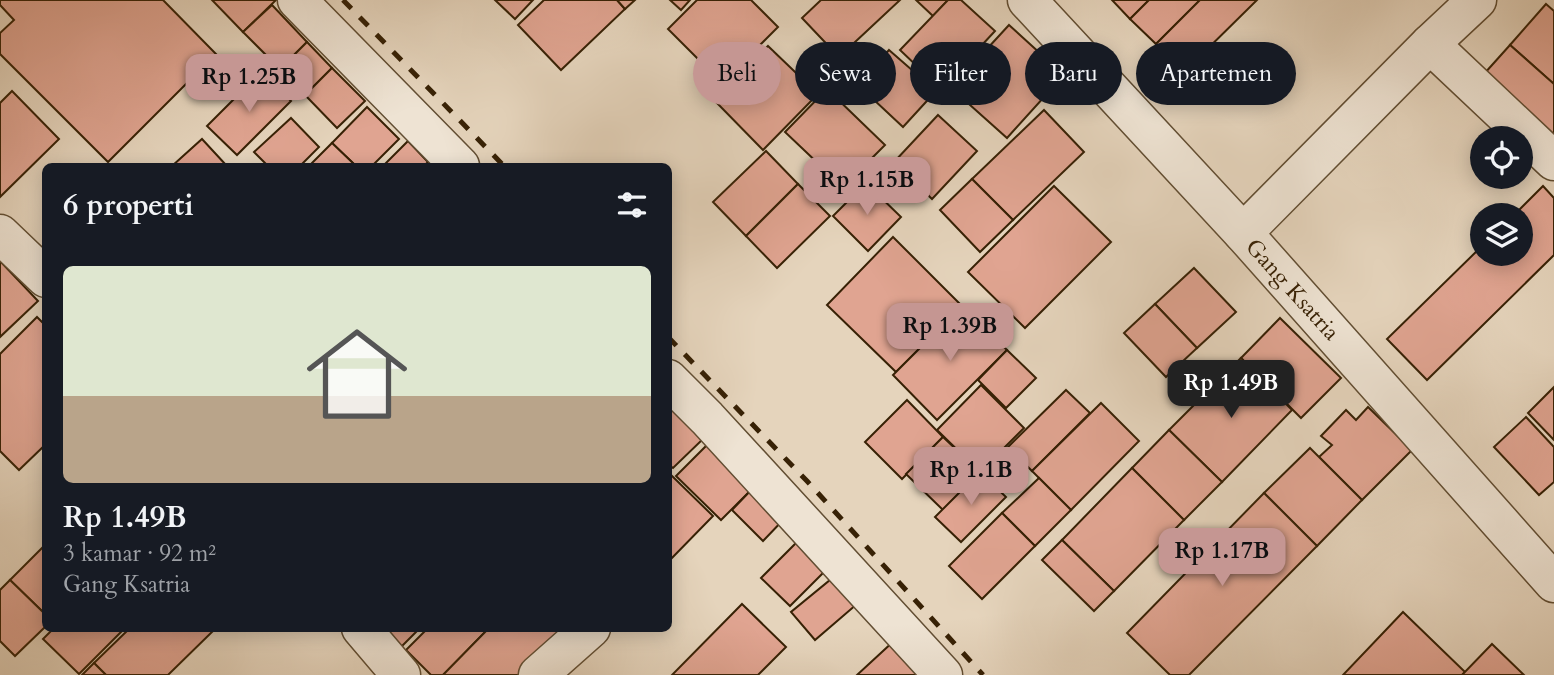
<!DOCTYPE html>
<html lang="id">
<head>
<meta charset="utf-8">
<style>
  body { margin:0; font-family:Cardo,serif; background:#20242c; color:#f1f3f6; height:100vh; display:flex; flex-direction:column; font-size:26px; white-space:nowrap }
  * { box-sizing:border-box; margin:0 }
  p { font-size:23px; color:#9ea1a6 }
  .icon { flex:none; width:38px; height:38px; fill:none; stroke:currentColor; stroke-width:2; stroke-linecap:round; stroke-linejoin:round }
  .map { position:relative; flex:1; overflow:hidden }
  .sheet { position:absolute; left:42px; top:163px; width:630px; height:469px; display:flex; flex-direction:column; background:#171b24; border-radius:10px; box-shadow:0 4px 18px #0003 }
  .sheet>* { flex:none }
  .top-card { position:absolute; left:693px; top:42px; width:665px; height:63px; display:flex; gap:14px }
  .fabs { position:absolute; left:1470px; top:126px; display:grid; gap:14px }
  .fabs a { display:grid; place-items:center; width:63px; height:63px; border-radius:50%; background:#171b24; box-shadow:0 4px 18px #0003; font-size:35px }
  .price { position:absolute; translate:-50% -60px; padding:0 16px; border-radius:14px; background:#c59692; color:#111; font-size:23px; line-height:46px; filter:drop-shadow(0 2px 4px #0008) }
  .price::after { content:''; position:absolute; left:50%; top:42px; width:21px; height:16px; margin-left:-10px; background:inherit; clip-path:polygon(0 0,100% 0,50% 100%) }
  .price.active { background:#222; color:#fff }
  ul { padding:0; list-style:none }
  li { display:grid; align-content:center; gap:14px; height:371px; padding:0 21px }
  li span { display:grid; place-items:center; height:217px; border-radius:10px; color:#555 }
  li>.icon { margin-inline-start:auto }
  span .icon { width:126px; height:126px; fill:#fffc; stroke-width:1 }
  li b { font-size:30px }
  h2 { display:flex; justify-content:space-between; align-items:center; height:84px; padding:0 21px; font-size:30px }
  .chip { padding:0 24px; border-radius:32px; background:#171b24; box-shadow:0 4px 18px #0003; font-size:24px; line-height:63px }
  .chip.active { background:#c59692; color:#111 }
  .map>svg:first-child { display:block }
</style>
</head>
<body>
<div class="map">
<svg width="1554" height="675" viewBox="0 0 1554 675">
  <rect width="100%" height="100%" fill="#e5d4bc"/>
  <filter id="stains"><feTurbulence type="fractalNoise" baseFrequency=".00286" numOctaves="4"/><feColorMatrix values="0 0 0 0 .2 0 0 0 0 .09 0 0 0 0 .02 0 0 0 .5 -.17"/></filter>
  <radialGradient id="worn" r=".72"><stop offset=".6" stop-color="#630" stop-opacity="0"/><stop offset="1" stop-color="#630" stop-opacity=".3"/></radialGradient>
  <g fill="#e0a491" stroke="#372105" stroke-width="2">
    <path d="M0,0H163L216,54L108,162L0,54V33L14,20L0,5Z"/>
    <path d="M212,0H276L243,32Z"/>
    <path d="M495,0H533L515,19Z"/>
    <path d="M544,0H617L625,9L561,70L518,25Z"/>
    <path d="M617,0H635L625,9Z"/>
    <path d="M670,0H690L681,10Z"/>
    <path d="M697,0H751L778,27L722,83L668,29Z"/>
    <path d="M821,0H900L839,57L802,18Z"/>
    <path d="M916,0H948L933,16Z"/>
    <path d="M948,0H961L995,31L941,89L900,50Z"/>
    <path d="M1112,0H1149L1130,19Z"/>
    <path d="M1149,0H1200L1156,44L1130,19Z"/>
    <path d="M1200,0H1257L1184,72L1156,44Z"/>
    <path d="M1546,4L1554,11V84L1510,45Z"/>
    <path d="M272,5L307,42L280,69L243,32Z"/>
    <path d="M1009,25L1064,75L1007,138L951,88Z"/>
    <path d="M307,42L332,68L305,95L280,69Z"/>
    <path d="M1510,45L1554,84V156L1475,84Z"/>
    <path d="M768,46L818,94L763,150L714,100Z"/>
    <path d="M889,50L936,91L903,127L858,85Z"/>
    <path d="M332,68L365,101L337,128L305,95Z"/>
    <path d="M261,72L291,101L237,155L207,126Z"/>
    <path d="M827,89L885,145L843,187L785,132Z"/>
    <path d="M12,91L59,139L0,197V103Z"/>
    <path d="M367,107L399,139L372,166H356L332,143Z"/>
    <path d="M1044,110L1084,152L1013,220L972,179Z"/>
    <path d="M938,115L977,151L932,199L894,162Z"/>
    <path d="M291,118L319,147L300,166H268L254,152Z"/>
    <path d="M202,139L226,165L224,166H172Z"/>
    <path d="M408,141L428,162L424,166H383Z"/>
    <path d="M332,143L356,166H309Z"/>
    <path d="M766,151L798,184L746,236L713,202Z"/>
    <path d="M972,179L1013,220L980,252L940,210Z"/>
    <path d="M866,183L901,217L868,251L833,216Z"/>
    <path d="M798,184L830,216L777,268L746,236Z"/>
    <path d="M1054,186L1111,242L1025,328L968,272Z"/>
    <path d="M1543,186L1554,198V255L1427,380L1387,339L1482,246V254H1521V215H1514Z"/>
    <path d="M893,237L962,306L896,372L827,305Z"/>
    <path d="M0,261L38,301L0,337Z"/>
    <path d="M1194,268L1236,312L1197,348L1155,304Z"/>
    <path d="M1155,304L1197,348L1166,377L1124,333Z"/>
    <path d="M962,306L1007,350L937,420L893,375Z"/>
    <path d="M37,317L46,326V444L19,470L0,451V354Z"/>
    <path d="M1280,318L1341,378L1301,418L1241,358Z"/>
    <path d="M1007,350L1036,378L1006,408L978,380Z"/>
    <path d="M1241,358L1292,410L1222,482L1169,430Z"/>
    <path d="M981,385L1024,428L980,472L937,430Z"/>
    <path d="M1554,387V440L1528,413Z"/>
    <path d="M1066,390L1090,413L1032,471L1008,447Z"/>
    <path d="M907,400L943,437L902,479L865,442Z"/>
    <path d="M668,402L704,438L673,468L668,464Z"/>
    <path d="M1101,403L1139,441L1071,510L1032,471Z"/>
    <path d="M1368,407L1412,450L1362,500L1319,457L1332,445L1321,436L1346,410L1356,420Z"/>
    <path d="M1526,417L1554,447V482L1539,495L1494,447Z"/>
    <path d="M1169,430L1222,482L1184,520L1132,468Z"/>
    <path d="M943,437L980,472L943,510L906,474Z"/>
    <path d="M710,442L755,486L721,520L676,476Z"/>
    <path d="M1310,448L1362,500L1317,546L1264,493Z"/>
    <path d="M1132,468L1184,520L1114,591L1062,540Z"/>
    <path d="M980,472L1006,497L961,542L935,517Z"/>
    <path d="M670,474L713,516L668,562V476Z"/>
    <path d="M1039,478L1071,510L1035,546L1002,513Z"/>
    <path d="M755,486L786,517L763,541L732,510Z"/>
    <path d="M1264,493L1317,546L1189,675H1170L1127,633Z"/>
    <path d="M1002,513L1035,546L982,599L949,566Z"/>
    <path d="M804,535L833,563L790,606L761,578Z"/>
    <path d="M1062,540L1114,591L1094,611L1042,560Z"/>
    <path d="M46,544V615L10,580Z"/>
    <path d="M841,571L864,598L815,640L791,612Z"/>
    <path d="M10,580L46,615V626L15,656L0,641V590Z"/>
    <path d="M742,604L786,647L758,675H672Z"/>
    <path d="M1403,612L1465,672L1462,675H1343Z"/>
    <path d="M54,628H125L79,674L43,639Z"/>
    <path d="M130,628H212L214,630L168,675H106L94,663Z"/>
    <path d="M382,628H420L401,647Z"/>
    <path d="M428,628H489L443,675H431L406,650Z"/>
    <path d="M489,628H569L527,675H443Z"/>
    <path d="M895,640L927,675H857Z"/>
    <path d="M1492,644L1524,675H1462Z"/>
    <path d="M94,663L106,675H82Z"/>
  </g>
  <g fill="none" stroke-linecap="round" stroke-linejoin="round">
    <defs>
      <g id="minor">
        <path d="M297,0L460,166"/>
        <path d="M1027,0L1243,233L1554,583"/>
        <path d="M1430,44L1554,161"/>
        <path d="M1243,233L1430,44L1477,0"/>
        <path d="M0,234L46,278"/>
        <path d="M668,379L707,418L943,675"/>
        <path d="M361,628L401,675"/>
        <path d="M538,675L591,628"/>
      </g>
    </defs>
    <use href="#minor" stroke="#624e33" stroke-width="41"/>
    <use href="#minor" stroke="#eee3d3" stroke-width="38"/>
    <g stroke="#372105" stroke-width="5" stroke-dasharray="12 12" stroke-linecap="butt">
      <path d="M343,0L504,166"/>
      <path d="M668,337L807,481L983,675"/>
    </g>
  </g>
  <g text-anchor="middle" stroke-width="7" stroke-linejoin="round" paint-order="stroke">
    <g font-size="23" fill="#372105" stroke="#eee3d3">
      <text transform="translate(1293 289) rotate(48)" y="8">Gang Ksatria</text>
    </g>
  </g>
  <rect width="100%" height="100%" filter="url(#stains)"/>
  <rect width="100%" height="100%" fill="url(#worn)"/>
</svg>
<div class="fabs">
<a><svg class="icon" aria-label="locate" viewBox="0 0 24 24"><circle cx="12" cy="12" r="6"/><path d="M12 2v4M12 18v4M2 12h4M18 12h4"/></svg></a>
<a><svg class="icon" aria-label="layers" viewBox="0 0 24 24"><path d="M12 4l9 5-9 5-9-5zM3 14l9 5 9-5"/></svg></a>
</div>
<b class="price" style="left:249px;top:114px">Rp 1.25B</b>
<b class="price" style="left:867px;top:217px">Rp 1.15B</b>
<b class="price" style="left:950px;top:363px">Rp 1.39B</b>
<b class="price active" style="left:1231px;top:420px">Rp 1.49B</b>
<b class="price" style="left:971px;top:507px">Rp 1.1B</b>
<b class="price" style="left:1222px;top:588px">Rp 1.17B</b>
<div class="top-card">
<a class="chip active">Beli</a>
<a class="chip">Sewa</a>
<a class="chip">Filter</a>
<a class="chip">Baru</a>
<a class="chip">Apartemen</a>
</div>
<section class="sheet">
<h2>6 properti<svg class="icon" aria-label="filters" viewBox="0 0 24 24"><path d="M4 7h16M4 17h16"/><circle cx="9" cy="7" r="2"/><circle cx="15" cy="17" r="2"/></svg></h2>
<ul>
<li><span style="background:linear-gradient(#dfe7d0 60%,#b9a48a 0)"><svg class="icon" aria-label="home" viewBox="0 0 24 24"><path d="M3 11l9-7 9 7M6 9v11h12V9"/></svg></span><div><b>Rp 1.49B</b><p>3 kamar · 92 m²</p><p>Gang Ksatria</p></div></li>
</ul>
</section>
</div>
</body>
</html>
